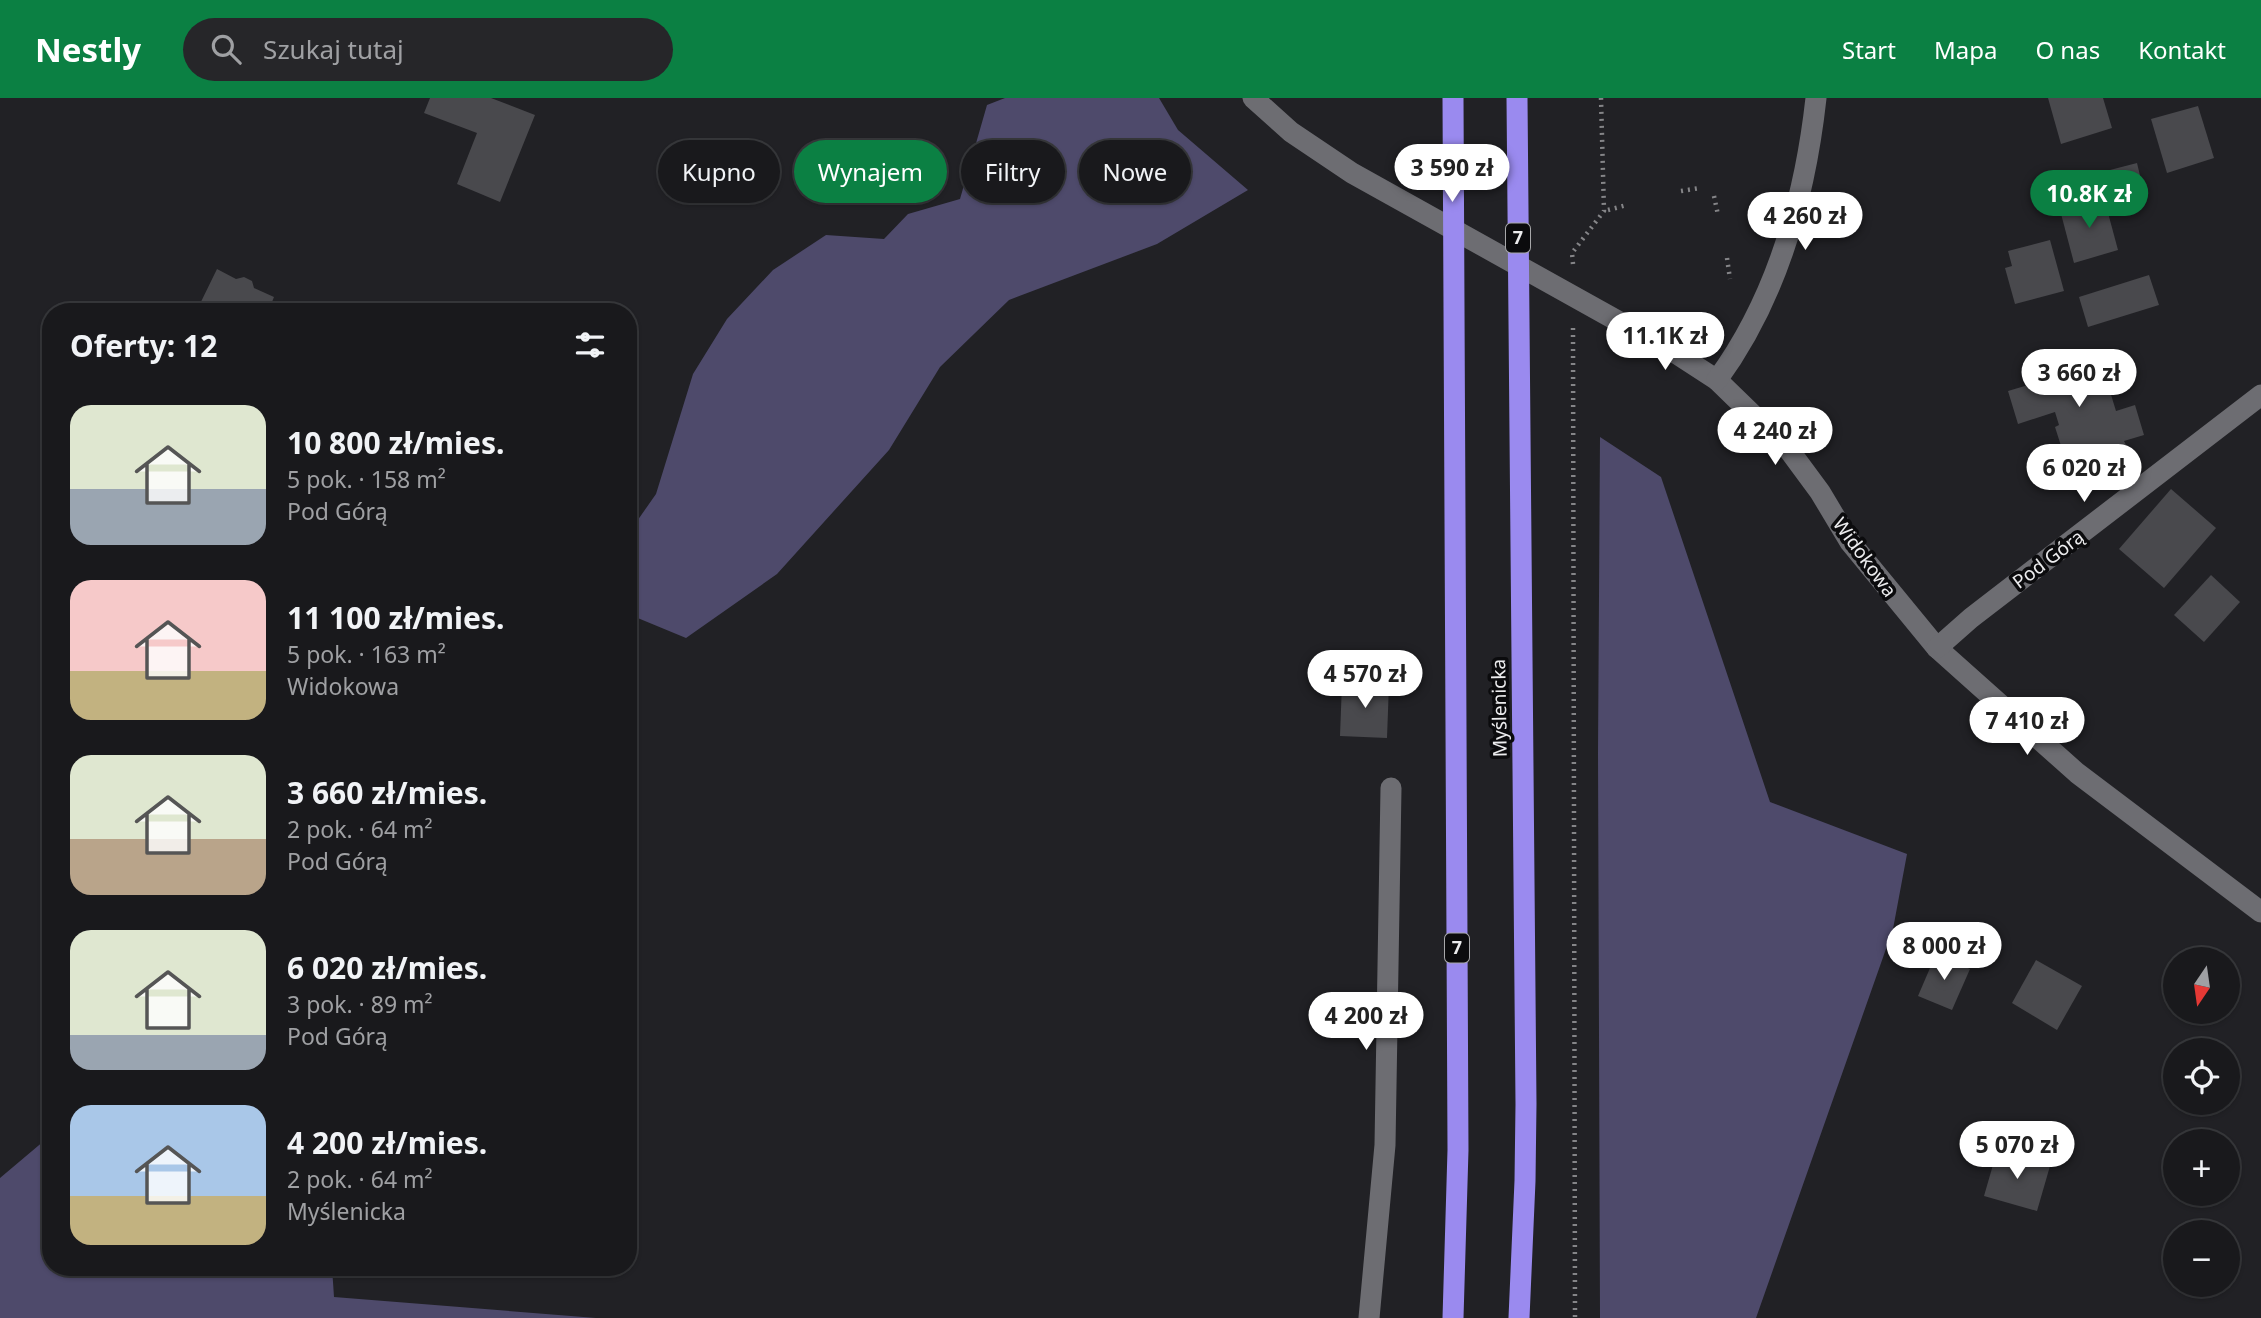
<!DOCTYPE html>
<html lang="pl">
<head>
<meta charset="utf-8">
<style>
  body { margin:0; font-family:"Noto Sans",sans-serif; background:#262629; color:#f1f3f6; height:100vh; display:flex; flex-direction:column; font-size:26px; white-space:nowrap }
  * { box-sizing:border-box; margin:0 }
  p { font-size:23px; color:#9fa0a3 }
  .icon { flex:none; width:38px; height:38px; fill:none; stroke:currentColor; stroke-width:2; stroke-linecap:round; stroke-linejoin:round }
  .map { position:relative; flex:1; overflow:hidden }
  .details { position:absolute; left:42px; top:205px; width:595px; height:973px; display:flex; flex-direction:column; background:#19191c; border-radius:28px; box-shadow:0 2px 5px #0004,0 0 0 2px #37383b }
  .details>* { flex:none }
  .banner { position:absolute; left:658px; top:42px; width:665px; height:63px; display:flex; gap:14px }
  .needle { width:46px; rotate:193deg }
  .fabs { position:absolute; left:2163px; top:849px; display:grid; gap:14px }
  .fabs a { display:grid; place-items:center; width:77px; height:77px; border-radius:50%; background:#19191c; box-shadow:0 2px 5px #0004,0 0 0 2px #37383b; font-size:35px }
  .price { position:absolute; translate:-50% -60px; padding:0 16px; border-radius:24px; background:#fff; color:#222; font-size:23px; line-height:46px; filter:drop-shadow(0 2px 4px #0008) }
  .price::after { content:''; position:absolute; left:50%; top:42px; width:21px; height:16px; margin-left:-10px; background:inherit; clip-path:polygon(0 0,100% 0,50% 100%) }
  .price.selected { background:#0b8043; color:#fff }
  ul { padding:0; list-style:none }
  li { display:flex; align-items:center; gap:21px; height:175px; padding:0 28px }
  li span { display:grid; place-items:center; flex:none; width:196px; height:140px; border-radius:21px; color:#555 }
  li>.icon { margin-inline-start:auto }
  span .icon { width:84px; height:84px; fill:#fffc; stroke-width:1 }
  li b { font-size:30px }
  h2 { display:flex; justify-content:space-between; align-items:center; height:84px; padding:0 28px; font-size:30px }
  .chip { padding:0 24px; border-radius:32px; background:#19191c; box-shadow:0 2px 5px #0004,0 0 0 2px #37383b; font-size:24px; line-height:63px }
  .chip.selected { background:#0b8043; color:#fff }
  header { display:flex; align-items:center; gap:42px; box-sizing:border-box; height:98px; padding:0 35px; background:#0b8043; color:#fff }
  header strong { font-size:33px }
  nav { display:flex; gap:38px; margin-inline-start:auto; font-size:24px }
  .search { width:490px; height:63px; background:#262629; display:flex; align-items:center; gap:18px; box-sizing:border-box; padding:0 24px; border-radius:38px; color:#9fa0a3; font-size:26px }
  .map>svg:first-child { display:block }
</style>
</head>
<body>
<header>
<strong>Nestly</strong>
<div class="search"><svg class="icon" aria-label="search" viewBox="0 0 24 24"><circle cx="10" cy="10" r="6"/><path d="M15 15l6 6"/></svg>Szukaj tutaj</div>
<nav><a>Start</a><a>Mapa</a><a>O nas</a><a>Kontakt</a></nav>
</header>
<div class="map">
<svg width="2261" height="1220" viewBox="0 0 2261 1220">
  <rect width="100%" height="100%" fill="#212125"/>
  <g fill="#4e4a6b">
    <path d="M1005,0H1159L1178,32L1248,92L1157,146L1009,202L940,269L889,352L777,476L686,540L628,516V436L656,396L693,276L727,221L773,172L826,137L884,141L908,116L960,101L987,7Z"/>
    <path d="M1600,339L1661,379L1770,704L1907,756L1893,831L1756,1220H1600L1598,656Z"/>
    <path d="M51,1037V1169H332L334,1199L596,1220H0V1080Z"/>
  </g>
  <g fill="#49494d">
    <path d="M430,0H491L535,17L500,104L457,86L477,35L424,15Z"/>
    <path d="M2048,0H2103L2112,30L2061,46Z"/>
    <path d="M2198,8L2214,60L2167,75L2151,21Z"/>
    <path d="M2137,65L2142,86L2089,100L2083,79Z"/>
    <path d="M2104,100L2118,152L2074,165L2060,112Z"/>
    <path d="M2050,142L2064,193L2015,206L2005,170L2012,168L2008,153Z"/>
    <path d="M217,171L236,181L244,179L252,183L254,190L274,199L268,214H196Z"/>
    <path d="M2149,177L2159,207L2088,229L2079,199Z"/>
    <path d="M2074,263L2077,271L2101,264L2116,313L2135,307L2144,337L2124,343L2126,347L2106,353L2105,349L2069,360L2066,350L2062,351L2055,329L2059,327L2055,314L2018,326L2008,293L2058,278L2055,269Z"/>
    <path d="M2171,391L2216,430L2164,490L2119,451Z"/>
    <path d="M2211,477L2240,504L2204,544L2174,517Z"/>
    <path d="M1342,585L1389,586L1387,640L1340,638Z"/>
    <path d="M1936,856L1970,871L1952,912L1918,898Z"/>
    <path d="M2036,862L2082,888L2057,932L2012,905Z"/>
    <path d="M1997,1053L2050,1068L2037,1113L1984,1098Z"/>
  </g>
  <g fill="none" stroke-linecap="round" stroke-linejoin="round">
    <g stroke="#858588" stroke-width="4.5" stroke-dasharray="2 5" stroke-linecap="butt">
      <path d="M1681,93L1700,90"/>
      <path d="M1714,98L1718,117"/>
      <path d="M1608,112L1627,107"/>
      <path d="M1727,160L1730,181"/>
      <path d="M1573,166L1572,155L1604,113L1601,0"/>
      <path d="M1573,230L1575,1220"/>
    </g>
    <g stroke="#6d6d72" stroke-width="21">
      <path d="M1253,0L1291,34L1352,75L1677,256L1717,282L1789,352L1820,394L1850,444L1937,550L2077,675L2261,814"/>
      <path d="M1717,282C1777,200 1805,100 1816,0"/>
      <path d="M1937,550L1971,520L2261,297"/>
      <path d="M1369,1220L1385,1047L1391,690"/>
    </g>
    <g stroke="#9a8aef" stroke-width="21">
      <path d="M1517,0L1526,1006L1525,1083L1519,1220"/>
      <path d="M1453,1220L1458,1052L1453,0"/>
    </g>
  </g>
  <g text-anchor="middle" stroke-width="7" stroke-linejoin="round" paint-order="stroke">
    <g fill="#0b0b0d" stroke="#a8a8aa" stroke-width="2">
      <rect x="1506" y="125.5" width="24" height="29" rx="5"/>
      <rect x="1445" y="835.5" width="24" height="29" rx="5"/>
    </g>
    <g font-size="18" font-weight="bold" fill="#ececee">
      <text x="1518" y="146">7</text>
      <text x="1457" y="856">7</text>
    </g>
    <g font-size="19" fill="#ececee" stroke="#0b0b0d">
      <text transform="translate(1865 459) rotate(54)" y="7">Widokowa</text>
      <text transform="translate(2048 461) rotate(-37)" y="7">Pod Górą</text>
      <text transform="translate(1499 610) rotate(-91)" y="7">Myślenicka</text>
    </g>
  </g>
</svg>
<div class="fabs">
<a><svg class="needle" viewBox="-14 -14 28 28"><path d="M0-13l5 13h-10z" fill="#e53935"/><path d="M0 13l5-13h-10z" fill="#9fa0a3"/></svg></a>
<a><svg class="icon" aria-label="locate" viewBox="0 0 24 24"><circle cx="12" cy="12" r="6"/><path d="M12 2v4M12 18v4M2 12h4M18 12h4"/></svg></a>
<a>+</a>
<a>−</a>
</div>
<b class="price" style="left:1452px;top:106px">3 590 zł</b>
<b class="price selected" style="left:2089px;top:132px">10.8K zł</b>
<b class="price" style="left:1805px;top:154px">4 260 zł</b>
<b class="price" style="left:1665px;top:274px">11.1K zł</b>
<b class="price" style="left:2079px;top:311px">3 660 zł</b>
<b class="price" style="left:1775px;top:369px">4 240 zł</b>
<b class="price" style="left:2084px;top:406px">6 020 zł</b>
<b class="price" style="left:1365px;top:612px">4 570 zł</b>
<b class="price" style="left:2027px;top:659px">7 410 zł</b>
<b class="price" style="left:1944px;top:884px">8 000 zł</b>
<b class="price" style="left:1366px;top:954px">4 200 zł</b>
<b class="price" style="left:2017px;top:1083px">5 070 zł</b>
<div class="banner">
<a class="chip">Kupno</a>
<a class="chip selected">Wynajem</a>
<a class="chip">Filtry</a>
<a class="chip">Nowe</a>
</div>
<section class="details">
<h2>Oferty: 12<svg class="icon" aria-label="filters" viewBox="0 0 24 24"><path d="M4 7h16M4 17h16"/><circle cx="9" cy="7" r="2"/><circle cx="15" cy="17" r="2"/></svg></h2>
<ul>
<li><span style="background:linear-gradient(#dfe7d0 60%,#9aa5b1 0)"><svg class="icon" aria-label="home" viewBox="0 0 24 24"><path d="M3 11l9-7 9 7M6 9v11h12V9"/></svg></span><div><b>10 800 zł/mies.</b><p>5 pok. · 158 m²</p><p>Pod Górą</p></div></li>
<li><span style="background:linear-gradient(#f6c9c9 65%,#c2b280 0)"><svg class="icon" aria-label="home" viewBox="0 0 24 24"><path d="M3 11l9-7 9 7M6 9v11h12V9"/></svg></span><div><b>11 100 zł/mies.</b><p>5 pok. · 163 m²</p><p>Widokowa</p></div></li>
<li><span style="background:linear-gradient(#dfe7d0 60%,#b9a48a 0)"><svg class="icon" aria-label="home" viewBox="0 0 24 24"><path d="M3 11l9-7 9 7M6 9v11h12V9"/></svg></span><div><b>3 660 zł/mies.</b><p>2 pok. · 64 m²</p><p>Pod Górą</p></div></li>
<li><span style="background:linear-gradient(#dfe7d0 75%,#9aa5b1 0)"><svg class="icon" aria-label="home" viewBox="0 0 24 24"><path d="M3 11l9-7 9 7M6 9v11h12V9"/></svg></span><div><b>6 020 zł/mies.</b><p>3 pok. · 89 m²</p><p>Pod Górą</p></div></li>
<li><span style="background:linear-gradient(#a9c7e8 65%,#c2b280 0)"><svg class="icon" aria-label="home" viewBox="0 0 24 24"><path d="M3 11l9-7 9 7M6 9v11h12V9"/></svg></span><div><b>4 200 zł/mies.</b><p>2 pok. · 64 m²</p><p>Myślenicka</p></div></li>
</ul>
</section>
</div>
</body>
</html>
